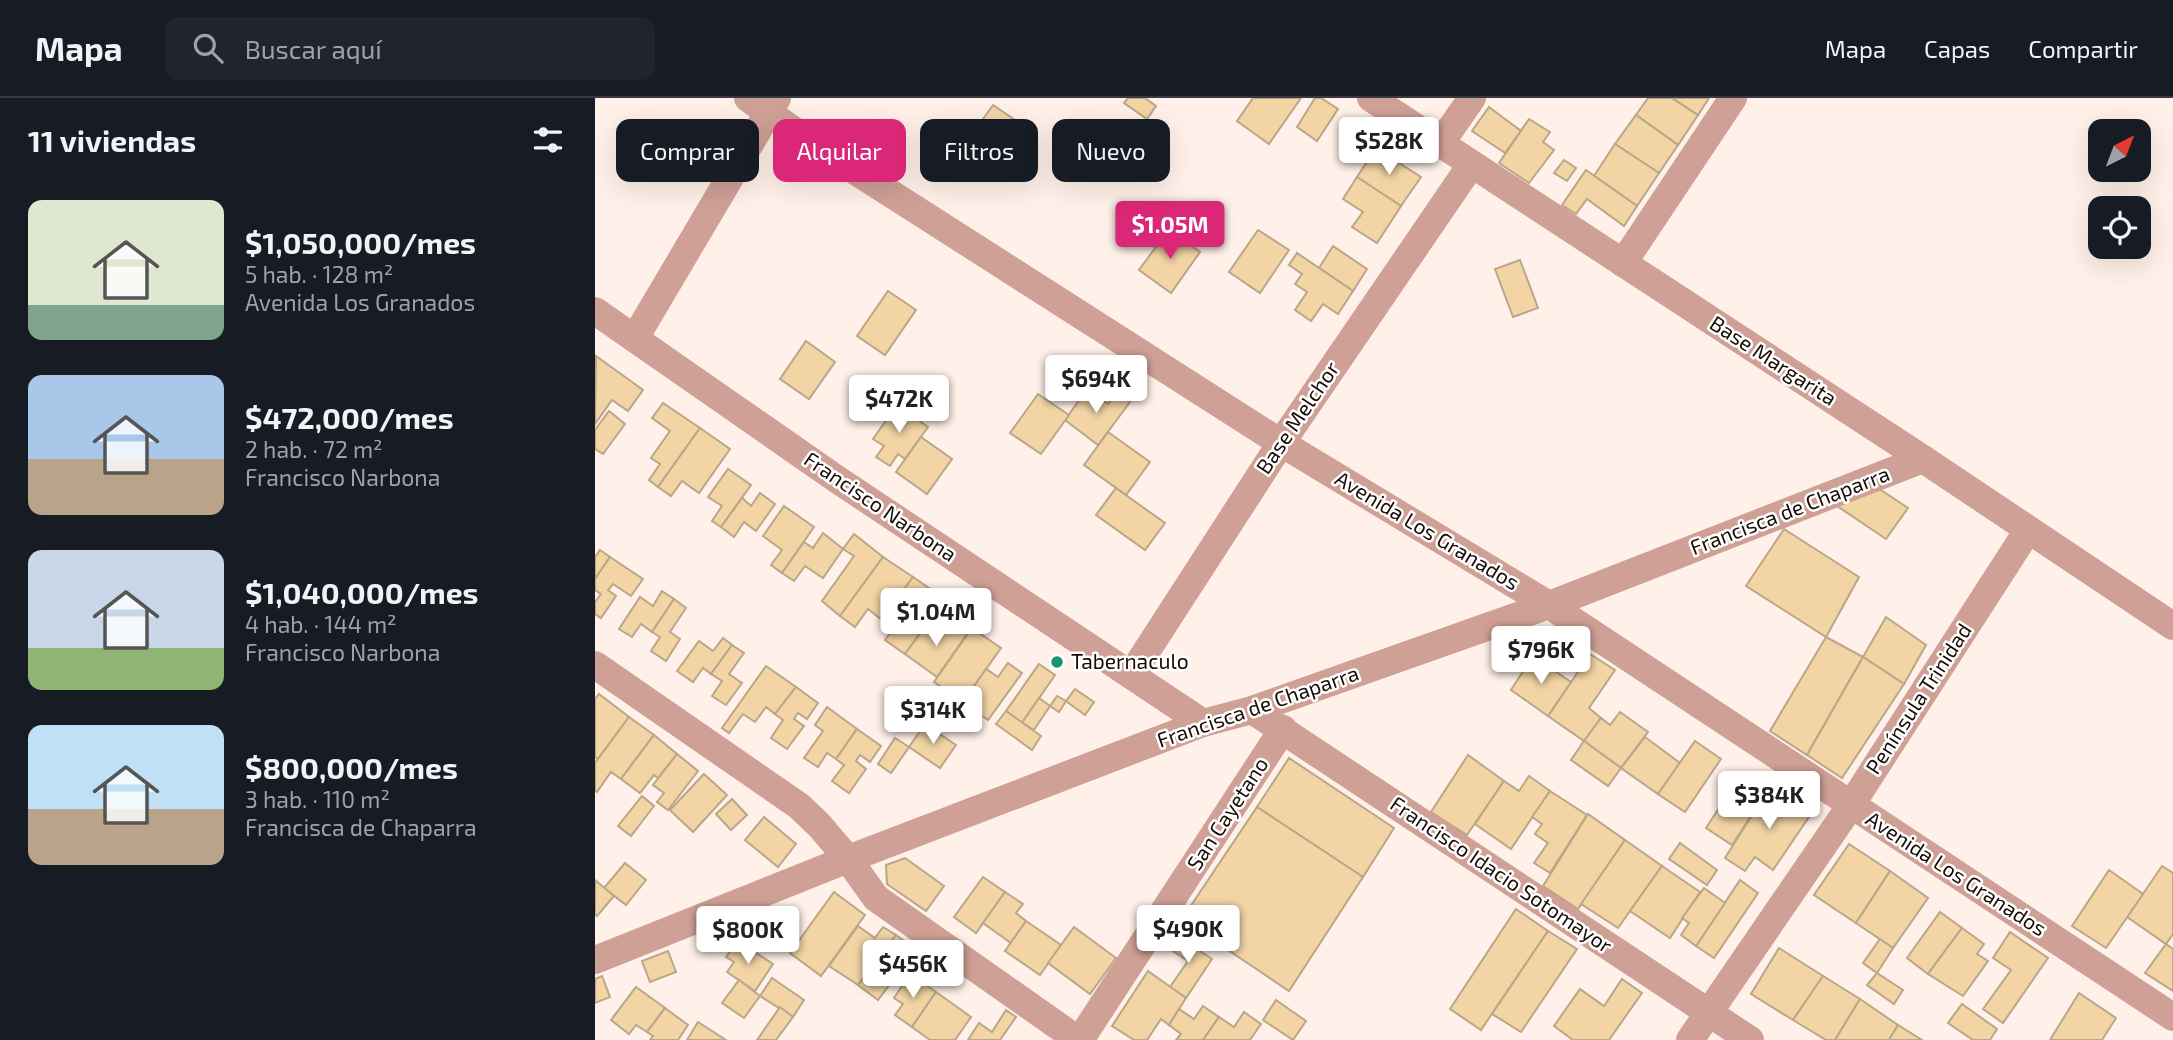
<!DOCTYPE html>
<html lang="es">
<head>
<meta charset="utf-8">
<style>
  body { margin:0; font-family:"Exo 2",sans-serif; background:#20242c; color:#f1f3f6; height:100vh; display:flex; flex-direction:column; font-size:26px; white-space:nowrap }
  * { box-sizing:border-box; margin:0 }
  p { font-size:23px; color:#9ea1a6 }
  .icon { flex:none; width:38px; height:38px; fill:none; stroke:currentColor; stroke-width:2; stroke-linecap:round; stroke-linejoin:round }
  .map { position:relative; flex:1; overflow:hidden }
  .side { display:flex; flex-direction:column; background:#171b24; width:595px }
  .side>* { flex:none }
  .guide { position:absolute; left:21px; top:21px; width:665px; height:63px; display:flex; gap:14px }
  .needle { width:46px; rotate:42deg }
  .buttons { position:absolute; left:1493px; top:21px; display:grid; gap:14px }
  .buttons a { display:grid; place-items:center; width:63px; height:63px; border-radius:14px; background:#171b24; box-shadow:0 7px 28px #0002; font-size:35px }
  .price { position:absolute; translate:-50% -60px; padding:0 16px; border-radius:7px; background:#fff; color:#222; font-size:23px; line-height:46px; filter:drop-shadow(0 2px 4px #0008) }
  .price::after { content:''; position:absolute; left:50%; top:42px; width:21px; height:16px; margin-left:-10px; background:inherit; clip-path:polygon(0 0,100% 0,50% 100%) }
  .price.selected { background:#db2777; color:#fff }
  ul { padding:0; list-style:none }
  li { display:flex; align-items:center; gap:21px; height:175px; padding:0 28px }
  li span { display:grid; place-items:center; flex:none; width:196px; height:140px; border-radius:14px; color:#555 }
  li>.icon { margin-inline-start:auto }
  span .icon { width:84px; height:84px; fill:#fffc; stroke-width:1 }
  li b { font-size:30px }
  h2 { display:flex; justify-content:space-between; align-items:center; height:84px; padding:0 28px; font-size:30px }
  .pill { padding:0 24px; border-radius:14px; background:#171b24; box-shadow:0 7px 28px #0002; font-size:24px; line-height:63px }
  .pill.selected { background:#db2777; color:#fff }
  header { display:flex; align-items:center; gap:42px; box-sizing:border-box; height:98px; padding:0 35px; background:#171b24; border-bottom:2px solid #363941 }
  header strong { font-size:33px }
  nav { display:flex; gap:38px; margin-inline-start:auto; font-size:24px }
  .search { width:490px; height:63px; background:#20242c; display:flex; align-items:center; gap:18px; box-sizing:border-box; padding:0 24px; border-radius:14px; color:#9ea1a6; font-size:26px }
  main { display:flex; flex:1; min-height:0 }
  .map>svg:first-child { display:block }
</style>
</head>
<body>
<header>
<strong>Mapa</strong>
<div class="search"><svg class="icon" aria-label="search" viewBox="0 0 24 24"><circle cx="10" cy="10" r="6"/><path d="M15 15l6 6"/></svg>Buscar aquí</div>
<nav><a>Mapa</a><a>Capas</a><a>Compartir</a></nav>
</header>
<main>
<section class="side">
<h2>11 viviendas<svg class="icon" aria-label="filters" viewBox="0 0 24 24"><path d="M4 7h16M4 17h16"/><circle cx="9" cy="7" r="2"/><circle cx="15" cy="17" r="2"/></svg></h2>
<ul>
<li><span style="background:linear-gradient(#dfe7d0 75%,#7fa58c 0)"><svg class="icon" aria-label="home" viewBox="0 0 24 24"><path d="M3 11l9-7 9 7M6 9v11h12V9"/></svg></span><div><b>$1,050,000/mes</b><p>5 hab. · 128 m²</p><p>Avenida Los Granados</p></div></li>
<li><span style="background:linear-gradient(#a9c7e8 60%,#b9a48a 0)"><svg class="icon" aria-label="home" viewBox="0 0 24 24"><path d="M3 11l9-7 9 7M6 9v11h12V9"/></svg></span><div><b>$472,000/mes</b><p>2 hab. · 72 m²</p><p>Francisco Narbona</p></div></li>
<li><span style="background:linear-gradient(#c9d6e8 70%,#8fb573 0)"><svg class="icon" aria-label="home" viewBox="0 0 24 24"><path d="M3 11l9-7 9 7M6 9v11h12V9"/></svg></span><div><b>$1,040,000/mes</b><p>4 hab. · 144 m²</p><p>Francisco Narbona</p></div></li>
<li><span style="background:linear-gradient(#bfe0f5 60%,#b9a48a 0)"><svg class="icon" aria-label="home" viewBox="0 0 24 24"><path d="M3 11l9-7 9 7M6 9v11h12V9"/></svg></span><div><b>$800,000/mes</b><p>3 hab. · 110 m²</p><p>Francisca de Chaparra</p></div></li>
</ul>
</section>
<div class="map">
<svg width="1578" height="942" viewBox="0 0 1578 942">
  <rect width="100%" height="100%" fill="#fff1e9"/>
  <g fill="#f3d5a5" stroke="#baa688" stroke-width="2">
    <path d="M533,0H550L561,8L552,21L529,5Z"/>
    <path d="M658,0H706L674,46L642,23Z"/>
    <path d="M720,0H726L743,11L722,43L702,29Z"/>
    <path d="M1053,0H1077L1103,17L1083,47L1041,17Z"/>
    <path d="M1077,0H1114L1103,17Z"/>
    <path d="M398,7L429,28L396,75L365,53Z"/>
    <path d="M894,9L926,33L910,55L877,33Z"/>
    <path d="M1041,17L1083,47L1064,75L1020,46Z"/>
    <path d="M934,21L955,34L948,44L959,52L934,85L904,65Z"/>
    <path d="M1020,46L1064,75L1042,108L999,78Z"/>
    <path d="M781,50L826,79L806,108L762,79Z"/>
    <path d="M969,62L981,70L972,83L959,75Z"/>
    <path d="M991,72L1042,108L1029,128L992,101L981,116L967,107Z"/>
    <path d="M762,79L806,108L782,145L757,129L768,114L748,101Z"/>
    <path d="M574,131L605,154L576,195L544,172Z"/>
    <path d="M663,132L694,152L665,195L634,174Z"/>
    <path d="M738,148L772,171L758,193L724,170Z"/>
    <path d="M702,155L758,193L743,216L728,206L716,223L700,212L712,194L700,186L707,176L694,167Z"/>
    <path d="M925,162L943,210L918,219L900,171Z"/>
    <path d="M293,193L321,212L290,257L262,238Z"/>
    <path d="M211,243L240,264L214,301L185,281Z"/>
    <path d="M1,258L48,292L33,313L17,302L0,326Z"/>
    <path d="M492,291L513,306L522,294L535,304L503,347L470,322Z"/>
    <path d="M443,296L474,317L446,356L415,335Z"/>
    <path d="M68,305L105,330L63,389L54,382L65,366L56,360L75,333L57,320Z"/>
    <path d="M302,307L333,329L310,361L303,356L295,368L281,359L289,348L278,341Z"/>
    <path d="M14,313L30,326L8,356L0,351V332Z"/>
    <path d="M105,330L135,351L104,395L87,383L76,398L63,389Z"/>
    <path d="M513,334L555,364L531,397L489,367Z"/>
    <path d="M326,339L357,361L332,396L301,374Z"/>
    <path d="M133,371L156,387L126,429L117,423L127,408L113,399Z"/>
    <path d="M1280,388L1313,410L1291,441L1239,406Z"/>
    <path d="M521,390L570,425L550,452L501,417Z"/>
    <path d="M165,395L180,406L161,433L149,424L139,439L126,429L147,400L156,408Z"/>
    <path d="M189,408L219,429L187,475L176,467L187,452L168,438Z"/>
    <path d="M1189,431L1264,479L1231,539L1151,488Z"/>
    <path d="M228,435L248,451L228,480L210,468L199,483L187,475L209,444L218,450Z"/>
    <path d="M259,436L288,459L245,518L227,503L259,458L248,451Z"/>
    <path d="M5,452L15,459L0,481V459Z"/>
    <path d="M15,459L48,481L36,498L18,486L13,492L21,498L6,520L0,516V504L6,496L0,492V481Z"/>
    <path d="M288,459L318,479L287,522L273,511L260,529L245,518Z"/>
    <path d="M318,479L350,501L310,556L290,542L317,505L305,497Z"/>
    <path d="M67,493L79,501L57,534L46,526L37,539L24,531L45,499L58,508Z"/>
    <path d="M79,501L91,510L75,534L85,541L71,563L56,553L65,539L57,534Z"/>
    <path d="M1291,519L1331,547L1309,586L1268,559Z"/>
    <path d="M354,522L372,536L342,579L310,556L330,529L342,538Z"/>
    <path d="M377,530L406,550L368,604L339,584Z"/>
    <path d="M1231,539L1268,559L1212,657L1175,633Z"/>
    <path d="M128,540L137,547L116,576L108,570L98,584L82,573L104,543L118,553Z"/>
    <path d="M137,547L149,555L134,576L147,585L131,607L117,598L127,583L116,576Z"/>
    <path d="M995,556L1020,572L994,610L1006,620L989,643L953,618Z"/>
    <path d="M938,558L976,584L953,618L916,592Z"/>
    <path d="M1268,559L1309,586L1247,680L1212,657Z"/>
    <path d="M413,565L427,575L393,622L368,604L391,571L403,579Z"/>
    <path d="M444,566L460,577L427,625L411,613Z"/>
    <path d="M171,568L201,589L180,616L171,609L160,624L148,616L134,635L127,630Z"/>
    <path d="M201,589L223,605L212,621L203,615L199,621L209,628L192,651L176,640L188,622L180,616Z"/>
    <path d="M480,591L499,604L490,617L471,603Z"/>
    <path d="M4,596L34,619L3,661L0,659V601Z"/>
    <path d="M462,598L471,603L464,614L455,608Z"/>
    <path d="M444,600L455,608L439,632L427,625Z"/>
    <path d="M232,609L262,631L241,661L232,655L223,669L209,660L228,633L220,627Z"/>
    <path d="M411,613L446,638L437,652L401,626Z"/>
    <path d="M1025,614L1053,634L1026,670L989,643L1006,620L1015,627Z"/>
    <path d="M34,619L59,637L26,681L16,674L2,694L0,693V665Z"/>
    <path d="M330,626L361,647L345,670L314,649Z"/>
    <path d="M262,631L286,648L275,664L265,657L261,663L271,671L254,695L237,683L249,667L241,661Z"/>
    <path d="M59,637L82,656L63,680L59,677L45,695L26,681Z"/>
    <path d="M1050,639L1085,665L1063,696L1026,670Z"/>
    <path d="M300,640L314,649L296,675L283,666Z"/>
    <path d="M989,643L1026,670L1013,688L976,662Z"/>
    <path d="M1100,643L1126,661L1090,714L1063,696Z"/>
    <path d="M82,656L103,673L73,712L62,704L69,695L58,687Z"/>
    <path d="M873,657L909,683L872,737L836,714Z"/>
    <path d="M694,660L799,730L768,779L662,709Z"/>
    <path d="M109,676L132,697L98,734L75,712Z"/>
    <path d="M934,678L955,693L916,751L880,726L909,683L924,693Z"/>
    <path d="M1167,683L1175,689L1137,747L1111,730L1140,686L1157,698Z"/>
    <path d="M1175,689L1218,713L1178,772L1160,759L1150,773L1130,760Z"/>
    <path d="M955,693L992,717L955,775L939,765L953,745L940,736L947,726L937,719Z"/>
    <path d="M47,698L59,708L36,738L23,728Z"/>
    <path d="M137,701L152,717L136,732L121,716Z"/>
    <path d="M662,709L768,779L694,893L587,821Z"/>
    <path d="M993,716L1030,742L983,811L948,788Z"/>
    <path d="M169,719L201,746L183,769L150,742Z"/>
    <path d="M1030,742L1067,768L1023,830L986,806Z"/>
    <path d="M1085,745L1122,772L1112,787L1074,761Z"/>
    <path d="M1254,746L1295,773L1261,825L1219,797Z"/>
    <path d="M310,760L349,788L331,813L292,786L291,767Z"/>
    <path d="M30,765L51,782L31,807L9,790Z"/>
    <path d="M1067,768L1105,794L1075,840L1035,813Z"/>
    <path d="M1567,768L1578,775V836L1571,846L1532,819Z"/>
    <path d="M1514,772L1548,796L1511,850L1477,828Z"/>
    <path d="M1295,773L1333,800L1298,850L1261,825Z"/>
    <path d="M388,779L410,794L381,835L359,819Z"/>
    <path d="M0,782L19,798L2,818L0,816Z"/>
    <path d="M1145,782L1163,795L1119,860L1101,848Z"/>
    <path d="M1109,790L1130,805L1101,848L1086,837L1094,825L1087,820Z"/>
    <path d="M239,794L270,817L226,878L195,855Z"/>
    <path d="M410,794L428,806L421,815L431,823L416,845L388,825Z"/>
    <path d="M921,811L953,833L886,932L855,911Z"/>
    <path d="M1345,814L1367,830L1333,876L1312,860Z"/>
    <path d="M431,823L466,847L445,877L410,853Z"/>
    <path d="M263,828L280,840L288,829L301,837L263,887L234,868Z"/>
    <path d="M479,829L521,860L495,896L453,865Z"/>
    <path d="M1367,830L1389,846L1382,856L1393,863L1368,898L1333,876Z"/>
    <path d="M953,833L982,851L926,934L897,916Z"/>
    <path d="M1415,834L1453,860L1408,925L1388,911L1416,872L1398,860Z"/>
    <path d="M578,835L617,861L591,900L575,889L593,863L570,848Z"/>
    <path d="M301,837L309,843L293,865L304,874L283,902L263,887Z"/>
    <path d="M1285,841L1298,850L1282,875L1268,865Z"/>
    <path d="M143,843L178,866L160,893L132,874L139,864L131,859Z"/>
    <path d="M1571,846L1578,851V893L1550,875Z"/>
    <path d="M1184,850L1228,878L1198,922L1156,896Z"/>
    <path d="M73,853L81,874L55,884L47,863Z"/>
    <path d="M553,873L591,900L574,927L566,921L552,942H539L517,928Z"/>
    <path d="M1282,875L1308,892L1299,906L1272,887Z"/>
    <path d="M315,876L341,894L317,929L300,917L308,906L299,900Z"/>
    <path d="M7,878L15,899L0,905V881Z"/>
    <path d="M1228,878L1265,901L1240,942H1231L1198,922Z"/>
    <path d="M177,880L209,902L198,919L165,898Z"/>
    <path d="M1027,881L1047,895L1014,942H978L959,928L985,891L1009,908Z"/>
    <path d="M144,882L165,898L149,920L127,905Z"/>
    <path d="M41,889L70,910L52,934L41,927L34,936L16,922Z"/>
    <path d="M341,894L376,919L360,942H335L317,929Z"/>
    <path d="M1484,895L1521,920L1507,942H1455Z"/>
    <path d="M1265,901L1303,927L1294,942H1240Z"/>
    <path d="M681,902L711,923L698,942L668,922Z"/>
    <path d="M1367,906L1402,931L1395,942H1378L1353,925Z"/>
    <path d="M608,908L624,919L608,942H581L586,936L574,927L584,911L599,921Z"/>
    <path d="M185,909L198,919L181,942H162Z"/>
    <path d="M70,910L93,927L83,942H55L58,938L52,934Z"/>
    <path d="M411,912L421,919L405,942H373L384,925L397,934Z"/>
    <path d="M649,914L666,926L655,942H608L624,919L639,929Z"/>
    <path d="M103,924L131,942H92Z"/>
    <path d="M1303,927L1327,942H1294Z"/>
  </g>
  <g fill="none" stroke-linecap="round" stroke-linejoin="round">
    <g stroke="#cfa096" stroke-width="28">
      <path d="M153,0L212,42L686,345L954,507L1578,919"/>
      <path d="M776,0L1328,361L1578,528"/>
      <path d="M845,46L877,0"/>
      <path d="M1028,165L1138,0"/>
      <path d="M0,213L243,382L608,625"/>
      <path d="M40,240L182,0"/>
      <path d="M0,567L204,708L224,727L253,761L281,800L483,942"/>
      <path d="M536,577L686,345L876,67"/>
      <path d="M657,612L1155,942"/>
      <path d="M0,862L253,761L608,625L657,612L954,507L1328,361"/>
      <path d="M485,942L688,631"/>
      <path d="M1095,942L1256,707L1433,432"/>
    </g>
  </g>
  <circle fill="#17937a" stroke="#fff" stroke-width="2.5" cx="462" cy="564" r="7"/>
  <g text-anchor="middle" stroke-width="5" stroke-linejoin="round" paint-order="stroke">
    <g font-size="21" fill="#170c06" stroke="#fff">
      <text transform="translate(1178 263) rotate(33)" y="7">Base Margarita</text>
      <text transform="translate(703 320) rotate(-56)" y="7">Base Melchor</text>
      <text transform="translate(285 409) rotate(34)" y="7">Francisco Narbona</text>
      <text transform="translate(1195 413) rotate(-21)" y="7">Francisca de Chaparra</text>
      <text transform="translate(832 433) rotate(31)" y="7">Avenida Los Granados</text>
      <text transform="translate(1324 601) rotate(-57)" y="7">Península Trinidad</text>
      <text transform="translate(663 609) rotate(-19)" y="7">Francisca de Chaparra</text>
      <text transform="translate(633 716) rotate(-57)" y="7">San Cayetano</text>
      <text transform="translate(1361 776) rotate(33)" y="7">Avenida Los Granados</text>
      <text transform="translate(906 777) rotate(34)" y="7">Francisco Idacio Sotomayor</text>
    </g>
    <g font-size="21" fill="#170c06" stroke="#fff" text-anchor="start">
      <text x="476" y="571">Tabernaculo</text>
    </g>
  </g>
</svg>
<div class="buttons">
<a><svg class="needle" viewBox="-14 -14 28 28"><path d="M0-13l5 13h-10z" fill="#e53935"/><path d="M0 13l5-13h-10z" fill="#9ea1a6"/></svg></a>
<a><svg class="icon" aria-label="locate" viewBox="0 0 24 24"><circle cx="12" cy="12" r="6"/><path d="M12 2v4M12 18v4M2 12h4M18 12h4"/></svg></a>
</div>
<b class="price" style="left:794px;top:79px">$528K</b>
<b class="price selected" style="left:575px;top:163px">$1.05M</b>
<b class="price" style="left:501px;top:317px">$694K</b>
<b class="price" style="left:304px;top:337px">$472K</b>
<b class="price" style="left:341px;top:550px">$1.04M</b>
<b class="price" style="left:946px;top:588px">$796K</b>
<b class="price" style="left:338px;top:648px">$314K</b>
<b class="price" style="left:1174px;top:733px">$384K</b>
<b class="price" style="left:593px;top:867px">$490K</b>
<b class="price" style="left:153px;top:868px">$800K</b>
<b class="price" style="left:318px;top:902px">$456K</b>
<div class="guide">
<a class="pill">Comprar</a>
<a class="pill selected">Alquilar</a>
<a class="pill">Filtros</a>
<a class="pill">Nuevo</a>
</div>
</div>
</main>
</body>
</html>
